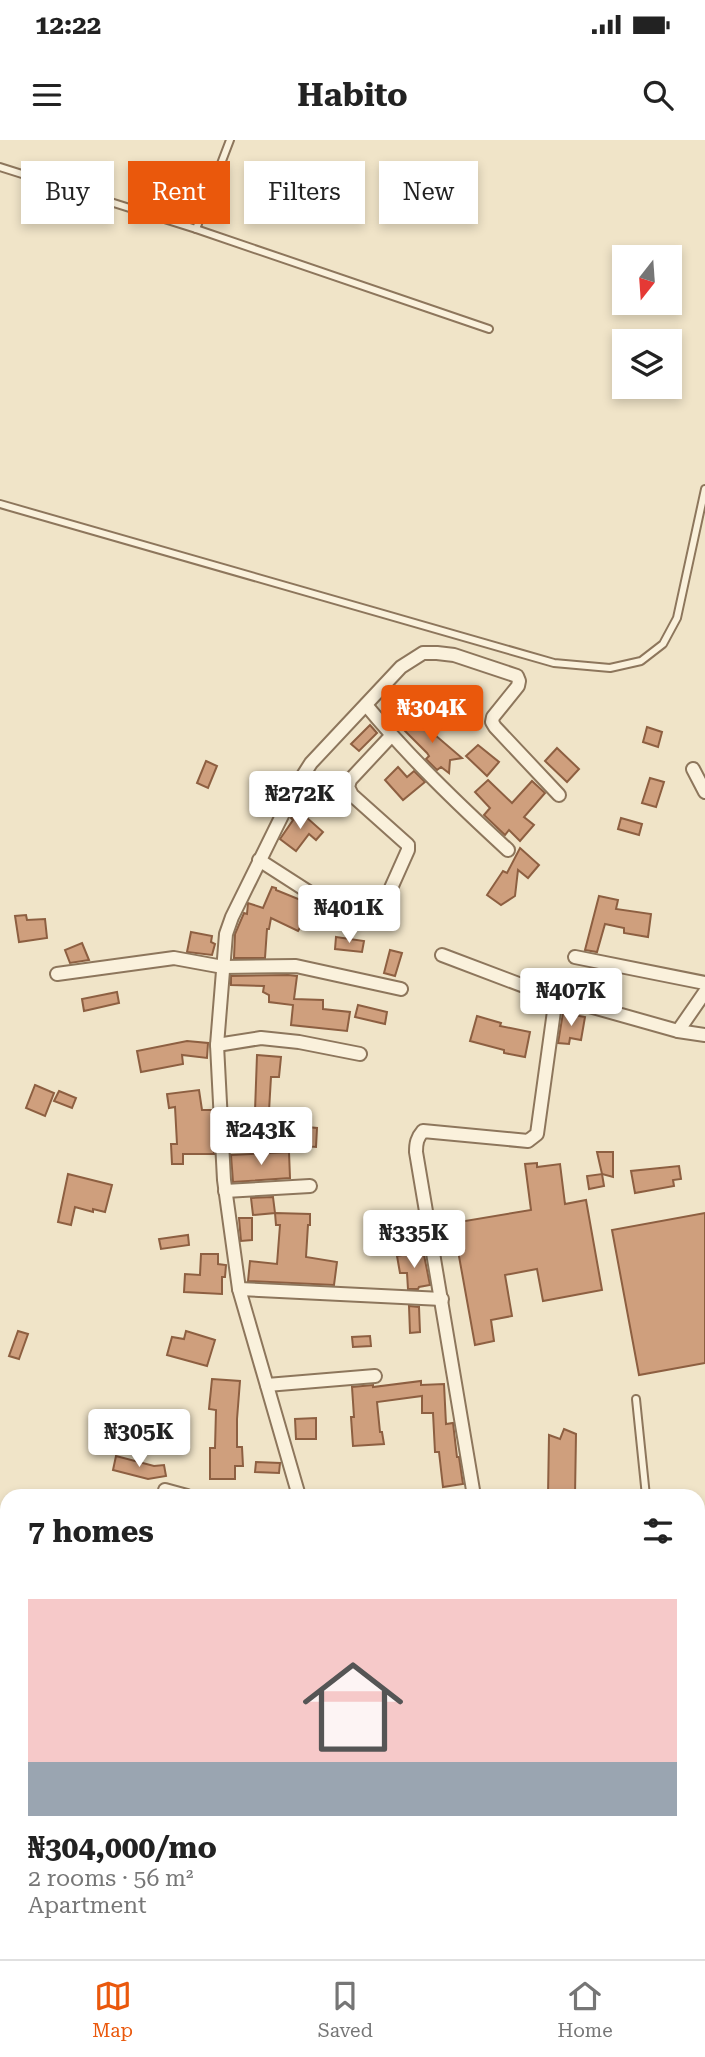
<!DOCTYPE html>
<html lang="en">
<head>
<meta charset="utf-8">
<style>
  body { margin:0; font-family:"Roboto Serif",serif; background:#f2f2f2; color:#222; height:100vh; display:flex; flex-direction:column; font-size:26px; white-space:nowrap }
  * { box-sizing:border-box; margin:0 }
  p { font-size:23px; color:#767676 }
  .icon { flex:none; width:38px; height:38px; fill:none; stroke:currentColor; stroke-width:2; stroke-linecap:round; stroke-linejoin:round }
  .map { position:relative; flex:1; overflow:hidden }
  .panel { position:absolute; left:0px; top:1349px; width:705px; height:471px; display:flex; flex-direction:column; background:#fff; border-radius:21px 21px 0 0; box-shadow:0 4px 10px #0003 }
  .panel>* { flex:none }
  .hud { position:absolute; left:21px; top:21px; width:663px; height:63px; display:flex; gap:14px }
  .needle { width:46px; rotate:197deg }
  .fabs { position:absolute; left:612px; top:105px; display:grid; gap:14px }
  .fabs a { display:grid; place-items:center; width:70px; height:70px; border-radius:0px; background:#fff; box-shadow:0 4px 10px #0003; font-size:35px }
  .price { position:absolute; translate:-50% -60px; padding:0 16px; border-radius:7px; background:#fff; color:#222; font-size:23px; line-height:46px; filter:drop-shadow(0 2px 4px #0008) }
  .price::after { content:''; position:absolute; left:50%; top:42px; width:21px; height:16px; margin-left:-10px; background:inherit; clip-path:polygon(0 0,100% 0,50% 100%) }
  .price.active { background:#ea580c; color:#fff }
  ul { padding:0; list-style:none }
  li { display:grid; align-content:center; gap:14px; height:371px; padding:0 28px }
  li+li { border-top:2px solid #e0e0e0 }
  li span { display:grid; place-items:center; height:217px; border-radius:0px; color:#555 }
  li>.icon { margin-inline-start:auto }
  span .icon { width:126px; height:126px; fill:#fffc; stroke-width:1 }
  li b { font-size:30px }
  h2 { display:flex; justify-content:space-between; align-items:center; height:84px; padding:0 28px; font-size:30px }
  .pill { padding:0 24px; border-radius:0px; background:#fff; box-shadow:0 4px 10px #0003; font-size:24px; line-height:63px }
  .pill.active { background:#ea580c; color:#fff }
  .status { display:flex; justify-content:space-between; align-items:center; height:49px; padding:0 35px; background:#fff; direction:ltr }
  .status svg { height:19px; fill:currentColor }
  header { display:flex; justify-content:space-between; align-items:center; height:91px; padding:0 28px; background:#fff; font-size:32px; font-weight:700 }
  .menu { display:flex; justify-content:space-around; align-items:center; height:98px; border-top:2px solid #e0e0e0; background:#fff; font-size:19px; color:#767676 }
  .menu a { display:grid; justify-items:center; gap:4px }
  .menu .active { color:#ea580c }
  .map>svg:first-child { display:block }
</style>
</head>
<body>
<div class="status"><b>12:22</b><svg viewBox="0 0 49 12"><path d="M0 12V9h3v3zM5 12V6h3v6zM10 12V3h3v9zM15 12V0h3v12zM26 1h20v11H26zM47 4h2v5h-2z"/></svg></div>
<header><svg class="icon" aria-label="menu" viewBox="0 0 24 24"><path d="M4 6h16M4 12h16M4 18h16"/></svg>Habito<svg class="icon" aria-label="search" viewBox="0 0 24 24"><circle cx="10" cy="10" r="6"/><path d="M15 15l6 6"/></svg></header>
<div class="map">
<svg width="705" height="1819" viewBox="0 0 705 1819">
  <rect width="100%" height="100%" fill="#f0e4c8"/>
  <g fill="#cf9f7d" stroke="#8d5f41" stroke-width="2">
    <path d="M420,576L437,593L435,595L462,618L450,620L449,633L441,627L437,630L426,619L429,616L427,613L405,591Z"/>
    <path d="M370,585L377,593L359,611L351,604Z"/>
    <path d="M647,587L662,592L658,607L643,602Z"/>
    <path d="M478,605L499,622L487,636L466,616Z"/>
    <path d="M557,608L579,629L567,642L545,621Z"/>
    <path d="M206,621L217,626L208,648L197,643Z"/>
    <path d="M398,627L407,637L414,631L425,642L403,660L385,640Z"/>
    <path d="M650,638L664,642L656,667L642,663Z"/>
    <path d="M488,640L512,663L532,641L545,653L524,677L534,685L520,701L509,690L505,695L484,675L490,668L475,652Z"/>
    <path d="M297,669L323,692L316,700L309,694L296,711L280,699L293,680L291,678Z"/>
    <path d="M621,678L642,684L639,695L618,689Z"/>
    <path d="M520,708L539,725L528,738L518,730L515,756L501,765L487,755L503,731L507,733Z"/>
    <path d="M272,747L276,748V750L318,767L310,789L301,786L298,791L271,778L269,789H267L265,818H234L235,794L244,773L247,774L248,763L263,768Z"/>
    <path d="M599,756L618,760L616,769L651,774L648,797L624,793V788L605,784L597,812L585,810Z"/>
    <path d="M26,775L27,780L45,779L47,798L19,802L15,776Z"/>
    <path d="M191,792L212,796L211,802L215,804L212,815L187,812Z"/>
    <path d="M336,797L364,801L362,812L335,809Z"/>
    <path d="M82,803L89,820L70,823L65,810Z"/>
    <path d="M390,810L402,813L395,836L384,833Z"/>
    <path d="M288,835L297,836L294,859L323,860V869L350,872L347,891L291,885L293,865L269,862V855L263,852L264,846L231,845V836Z"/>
    <path d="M117,852L119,863L84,871L82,859Z"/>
    <path d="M358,865L387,872L385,884L355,877Z"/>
    <path d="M563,873L585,877L581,900L570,898L569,904L558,903Z"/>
    <path d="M477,876L501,883L500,886L530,892L525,917L504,913V910L470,901Z"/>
    <path d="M187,901L208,903L207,918L182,915L183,924L141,932L137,911Z"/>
    <path d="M257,915L281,917L279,937H271L269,971H255Z"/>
    <path d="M35,945L54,953L45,976L26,968Z"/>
    <path d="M199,950L202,970H212L214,1014H183V1024H172L171,1004H177L175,967L169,968L167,954Z"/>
    <path d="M59,951L76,958L72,968L54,961Z"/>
    <path d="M295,986L317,988L316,1007L294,1005Z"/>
    <path d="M289,1012L290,1038L233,1042L231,1015Z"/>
    <path d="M597,1012H613V1037L602,1034Z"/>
    <path d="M537,1023V1027L560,1024L565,1064L586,1060L602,1150L543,1161L537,1129L505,1135L512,1176L491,1180L494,1201L475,1205L453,1083L531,1070L525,1024Z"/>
    <path d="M679,1026L681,1039L673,1040L674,1046L635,1053L631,1031Z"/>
    <path d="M68,1034L112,1045L105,1072L93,1069V1072L75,1067L71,1085L58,1082Z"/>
    <path d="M602,1034L604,1046L589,1049L587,1036Z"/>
    <path d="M273,1057L275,1073L253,1075L251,1058Z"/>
    <path d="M275,1073L310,1074V1085H308L306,1117L337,1122L334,1145L248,1141L250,1121L277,1124L280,1085H276Z"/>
    <path d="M705,1073V1223L639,1235L612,1090Z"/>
    <path d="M239,1078H252V1100L241,1101Z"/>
    <path d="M188,1095L189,1105L161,1109L159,1099Z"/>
    <path d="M413,1113L414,1116L424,1115L430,1145L419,1147L418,1149H408L407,1133H400L397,1116Z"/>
    <path d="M201,1114H218V1124L226,1125L225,1137H222V1154L184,1152L185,1134L200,1135Z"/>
    <path d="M409,1166L419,1167L420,1192L410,1193Z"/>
    <path d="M18,1191L28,1194L19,1219L9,1216Z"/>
    <path d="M186,1191L215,1200L207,1226L167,1215L172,1197L184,1199Z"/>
    <path d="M370,1196L371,1206L353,1207L352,1197Z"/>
    <path d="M212,1239L240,1241L237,1279V1307H242L243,1326H235V1339H210V1308H215L216,1270L209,1269Z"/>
    <path d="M421,1241V1245L444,1244L446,1284L453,1283L457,1317H459L463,1344L443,1347L439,1312H435L433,1273H422V1256L377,1262L380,1292H382L384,1304L353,1306L351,1277H354L352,1247L373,1245V1247Z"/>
    <path d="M316,1278V1299H296L295,1279Z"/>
    <path d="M564,1289L576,1294L575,1356H548L549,1295L560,1299Z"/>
    <path d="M116,1316L154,1326L164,1325L166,1336L148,1339L113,1330Z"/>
    <path d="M256,1322L280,1323L279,1333L255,1332Z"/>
  </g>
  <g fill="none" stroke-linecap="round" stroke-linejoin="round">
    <defs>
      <g id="service">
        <path d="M0,27L196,89L489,189"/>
        <path d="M196,89L230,0"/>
        <path d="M0,364L554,523L610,528L641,521L663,504L677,478L705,349"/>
        <path d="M636,1259L646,1356"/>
      </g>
      <g id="minor">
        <path d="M366,565C409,617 458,664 508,710"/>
        <path d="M693,629L705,652"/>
        <path d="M259,720L315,756L327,761L359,765L372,764L387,757L408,710V705L352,655L348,647L350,640L391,596"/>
        <path d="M442,815L561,860"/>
        <path d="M575,817L705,843"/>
        <path d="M57,834L174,818L223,827L296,826L401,849"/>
        <path d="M678,891L705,852"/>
        <path d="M217,905L261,898L299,902L360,914"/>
        <path d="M225,1051L310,1046"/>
        <path d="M239,1149L442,1159"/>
        <path d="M267,1245L375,1236"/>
        <path d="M165,1350L187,1356"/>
        <path d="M299,1356L239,1149L224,1040L217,905L226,794L232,777L297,645L311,623L401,527L423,513H437L454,515L517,536L519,541L518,546L493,577L492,582L495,587L559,655"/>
        <path d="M474,1356L416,1012C416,1003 417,998 423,991L528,1001L537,994L555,864L568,860L678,891L705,895"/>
      </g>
      <g id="primary">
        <path d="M0,1483L7,1484"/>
        <path d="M698,1549L705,1550"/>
      </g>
    </defs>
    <use href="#service" stroke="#8d765c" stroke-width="10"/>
    <use href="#minor" stroke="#8d765c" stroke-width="16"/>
    <use href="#primary" stroke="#5b4430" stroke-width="24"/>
    <use href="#service" stroke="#faf1dc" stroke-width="6"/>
    <use href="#minor" stroke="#faf1dc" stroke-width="12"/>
    <use href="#primary" stroke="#f3d9a0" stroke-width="21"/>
  </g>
</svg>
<div class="fabs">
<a><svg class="needle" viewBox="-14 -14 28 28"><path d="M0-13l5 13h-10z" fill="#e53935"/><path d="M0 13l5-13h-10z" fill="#767676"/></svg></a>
<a><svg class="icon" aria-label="layers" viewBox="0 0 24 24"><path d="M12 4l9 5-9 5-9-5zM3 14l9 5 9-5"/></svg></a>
</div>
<b class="price active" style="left:432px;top:605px">₦304K</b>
<b class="price" style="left:300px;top:691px">₦272K</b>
<b class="price" style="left:349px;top:805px">₦401K</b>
<b class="price" style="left:571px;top:888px">₦407K</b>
<b class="price" style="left:261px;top:1027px">₦243K</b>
<b class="price" style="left:414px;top:1130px">₦335K</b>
<b class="price" style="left:139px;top:1329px">₦305K</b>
<div class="hud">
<a class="pill">Buy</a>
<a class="pill active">Rent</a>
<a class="pill">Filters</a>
<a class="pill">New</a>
</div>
<section class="panel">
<h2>7 homes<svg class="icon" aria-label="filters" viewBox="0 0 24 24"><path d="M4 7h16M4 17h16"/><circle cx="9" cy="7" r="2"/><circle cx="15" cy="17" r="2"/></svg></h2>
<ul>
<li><span style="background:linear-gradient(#f6c9c9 75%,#9aa5b1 0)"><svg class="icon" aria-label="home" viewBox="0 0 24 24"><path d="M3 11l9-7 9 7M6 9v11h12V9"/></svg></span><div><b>₦304,000/mo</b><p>2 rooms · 56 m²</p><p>Apartment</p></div></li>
</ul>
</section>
</div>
<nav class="menu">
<a class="active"><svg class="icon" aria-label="map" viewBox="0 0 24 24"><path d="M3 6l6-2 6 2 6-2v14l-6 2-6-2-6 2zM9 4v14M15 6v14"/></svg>Map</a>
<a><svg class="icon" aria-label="saved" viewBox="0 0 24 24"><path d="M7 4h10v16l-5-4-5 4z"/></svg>Saved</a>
<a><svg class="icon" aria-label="home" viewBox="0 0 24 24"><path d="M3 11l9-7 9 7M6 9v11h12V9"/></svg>Home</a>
</nav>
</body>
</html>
